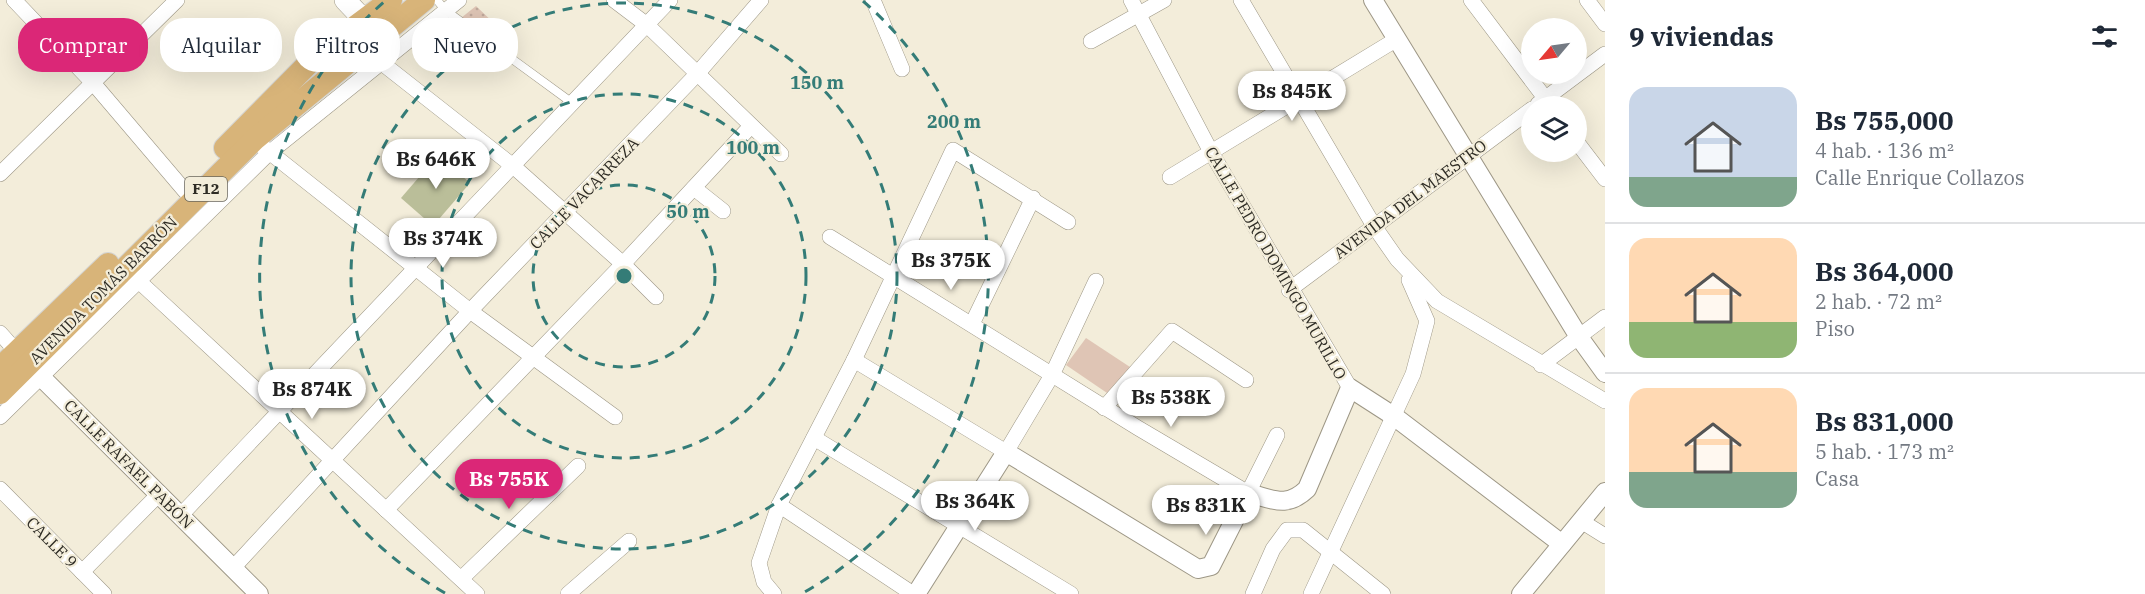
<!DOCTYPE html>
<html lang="es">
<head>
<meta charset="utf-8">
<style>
  body { margin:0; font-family:"IBM Plex Serif",serif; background:#f6f6f7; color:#1f2937; height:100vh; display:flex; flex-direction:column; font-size:22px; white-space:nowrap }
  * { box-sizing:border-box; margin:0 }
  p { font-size:20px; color:#747a83 }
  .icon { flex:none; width:33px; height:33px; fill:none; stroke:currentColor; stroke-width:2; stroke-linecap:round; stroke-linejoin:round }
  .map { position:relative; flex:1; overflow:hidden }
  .drawer { display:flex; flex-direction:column; background:#fff; width:540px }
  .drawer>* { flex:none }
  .hud { position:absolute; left:18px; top:18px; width:570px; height:54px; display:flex; gap:12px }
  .needle { width:39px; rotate:241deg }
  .fabs { position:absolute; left:1521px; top:18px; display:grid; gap:12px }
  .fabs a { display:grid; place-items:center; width:66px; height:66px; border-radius:50%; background:#fff; box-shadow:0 6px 24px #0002; font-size:30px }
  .price { position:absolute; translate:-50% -51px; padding:0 14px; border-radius:21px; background:#fff; color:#222; font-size:20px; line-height:39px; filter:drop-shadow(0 2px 3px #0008) }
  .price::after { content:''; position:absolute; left:50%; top:36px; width:18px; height:14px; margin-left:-9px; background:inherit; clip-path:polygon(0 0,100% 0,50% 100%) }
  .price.selected { background:#db2777; color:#fff }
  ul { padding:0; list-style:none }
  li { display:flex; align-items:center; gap:18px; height:150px; padding:0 24px }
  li+li { border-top:2px solid #e0e1e3 }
  li span { display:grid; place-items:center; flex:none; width:168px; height:120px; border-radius:18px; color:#555 }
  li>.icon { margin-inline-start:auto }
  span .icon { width:72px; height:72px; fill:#fffc; stroke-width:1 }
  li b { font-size:26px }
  h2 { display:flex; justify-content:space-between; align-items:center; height:72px; padding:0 24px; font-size:26px }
  .pill { padding:0 21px; border-radius:24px; background:#fff; box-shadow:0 6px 24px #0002; font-size:21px; line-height:54px }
  .pill.selected { background:#db2777; color:#fff }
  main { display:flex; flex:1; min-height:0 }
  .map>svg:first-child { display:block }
</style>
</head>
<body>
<main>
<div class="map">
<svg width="1605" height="594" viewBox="0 0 1605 594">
  <defs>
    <pattern id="grass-dots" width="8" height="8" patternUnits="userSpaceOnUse" patternTransform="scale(1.5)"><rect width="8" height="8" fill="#dfc5b5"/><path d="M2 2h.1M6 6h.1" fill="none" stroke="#c0a99c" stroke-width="1.8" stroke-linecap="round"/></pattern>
  </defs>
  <rect width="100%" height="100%" fill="#f3edda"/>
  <path fill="url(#grass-dots)" d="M476,6L498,27L476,46L451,26Z"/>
  <path fill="#dfc5b5" d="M1086,338L1130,367L1110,395L1066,365Z"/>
  <path fill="#babe99" d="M438,155L470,183L433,226L401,198Z"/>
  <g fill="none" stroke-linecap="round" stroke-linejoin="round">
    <defs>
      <path id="service" d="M437,0L445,10L571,102"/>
      <g id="minor">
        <path d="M14,0L94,84L185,191"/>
        <path d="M614,0L647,25L781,154"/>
        <path d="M873,0L902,69"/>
        <path d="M1131,0L1211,152L1350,388"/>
        <path d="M1241,0L1374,226L1397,259L1437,301L1605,401"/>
        <path d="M1471,0L1551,106"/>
        <path d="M1587,0L1605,24"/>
        <path d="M1091,41L1164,0"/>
        <path d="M373,56L513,166L623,264L656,297"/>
        <path d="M1538,104L1605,54"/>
        <path d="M1576,141L1605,179"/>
        <path d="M263,147L470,311L615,417"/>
        <path d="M0,174L177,0"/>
        <path d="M1170,177L1397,39"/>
        <path d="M694,188L723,211"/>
        <path d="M830,237L1138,428L1248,493L1277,435"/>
        <path d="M131,274L477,594"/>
        <path d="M1289,290L1532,109"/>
        <path d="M972,324L1033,198"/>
        <path d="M0,333L16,351"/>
        <path d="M854,360L1006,452L1052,375L1096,281"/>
        <path d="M1541,365L1605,317"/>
        <path d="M1104,408L1172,331L1246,380"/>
        <path d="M0,417L269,153L459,0"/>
        <path d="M814,438L1071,594"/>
        <path d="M0,489L104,594"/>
        <path d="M779,505L913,594"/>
        <path d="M386,510L623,264L750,127"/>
        <path d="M181,515L670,0"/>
        <path d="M1581,521L1605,536"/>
        <path d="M233,568L470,311L697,74L761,0"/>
        <path d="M82,572L160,493"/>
        <path d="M462,578L578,466"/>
        <path d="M568,594L629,541"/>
        <path d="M774,594L764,582L759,563L779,505L854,360L953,150L1068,222"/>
        <path d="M1253,594L1273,549L1287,530H1303L1383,594"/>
        <path d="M1311,594L1413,374L1427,321L1409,280"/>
      </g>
      <g id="tertiary">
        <path d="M1373,0L1579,337L1605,373"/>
        <path d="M20,356L259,594"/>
        <path d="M916,594L1006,452L1198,569L1211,566L1248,493C1273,499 1286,509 1307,489L1350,388L1395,417L1562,544"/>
        <path d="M1521,594L1605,492"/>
      </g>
      <path id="secondary" d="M345,0L365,21"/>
      <g id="primary">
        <path d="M225,148L317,55L391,0"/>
        <path d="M0,368L108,264"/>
        <path d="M0,393L255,139L424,0"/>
      </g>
    </defs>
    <use href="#service" stroke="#9d9786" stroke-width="9"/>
    <use href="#minor" stroke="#9d9786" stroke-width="16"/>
    <use href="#tertiary" stroke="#9d9786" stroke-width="20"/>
    <use href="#secondary" stroke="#9d9786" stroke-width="22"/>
    <use href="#primary" stroke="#d5d5d3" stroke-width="24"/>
    <use href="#service" stroke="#fff" stroke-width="8"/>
    <use href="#minor" stroke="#fff" stroke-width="15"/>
    <use href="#tertiary" stroke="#fff" stroke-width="18"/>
    <use href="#secondary" stroke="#fff" stroke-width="21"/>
    <use href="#primary" stroke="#d8b479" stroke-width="22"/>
  </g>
  <g fill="none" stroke="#347c77" stroke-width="3" stroke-dasharray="10 8">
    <circle cx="624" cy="276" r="91"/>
    <circle cx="624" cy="276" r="182"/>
    <circle cx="624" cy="276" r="273"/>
    <path d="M445 593A364 364 0 0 1 385 1M863 1A364 364 0 0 1 803 593"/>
  </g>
  <g text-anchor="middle" stroke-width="4.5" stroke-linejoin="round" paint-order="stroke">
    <rect fill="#f3edda" stroke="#69665b" stroke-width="1.5" x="185" y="177" width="42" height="24" rx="4.5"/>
    <g font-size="15" font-weight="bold" fill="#2e2c25">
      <text x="206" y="194">F12</text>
    </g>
    <g font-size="16" fill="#2e2c25" stroke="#f3edda">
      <text transform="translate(584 193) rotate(-46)" y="6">CALLE VACARREZA</text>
      <text transform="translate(1410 199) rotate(-37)" y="6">AVENIDA DEL MAESTRO</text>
      <text transform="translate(1276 263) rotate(60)" y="6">CALLE PEDRO DOMINGO MURILLO</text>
      <text transform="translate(103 290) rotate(-45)" y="6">AVENIDA TOMÁS BARRÓN</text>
      <text transform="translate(129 464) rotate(45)" y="6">CALLE RAFAEL PABÓN</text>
      <text transform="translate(52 542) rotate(45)" y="6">CALLE 9</text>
    </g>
  </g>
  <circle cx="624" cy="276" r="9" fill="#347c77" stroke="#f3edda" stroke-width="3"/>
  <g font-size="18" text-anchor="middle" font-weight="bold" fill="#347c77" stroke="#f3edda" stroke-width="4.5" stroke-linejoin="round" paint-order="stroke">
    <text x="817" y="89">150 m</text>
    <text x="954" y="128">200 m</text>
    <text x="753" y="154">100 m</text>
    <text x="688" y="218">50 m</text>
  </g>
</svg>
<div class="fabs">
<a><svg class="needle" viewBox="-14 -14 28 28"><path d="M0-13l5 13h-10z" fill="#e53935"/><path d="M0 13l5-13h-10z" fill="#747a83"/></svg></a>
<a><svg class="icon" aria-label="layers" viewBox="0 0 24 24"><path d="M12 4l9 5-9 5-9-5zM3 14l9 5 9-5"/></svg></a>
</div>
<b class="price" style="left:1292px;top:122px">Bs 845K</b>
<b class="price" style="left:436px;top:190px">Bs 646K</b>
<b class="price" style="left:443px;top:269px">Bs 374K</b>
<b class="price" style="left:951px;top:291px">Bs 375K</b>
<b class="price" style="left:312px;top:420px">Bs 874K</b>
<b class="price" style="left:1171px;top:428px">Bs 538K</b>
<b class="price selected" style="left:509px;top:510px">Bs 755K</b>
<b class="price" style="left:975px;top:532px">Bs 364K</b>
<b class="price" style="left:1206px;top:536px">Bs 831K</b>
<div class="hud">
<a class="pill selected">Comprar</a>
<a class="pill">Alquilar</a>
<a class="pill">Filtros</a>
<a class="pill">Nuevo</a>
</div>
</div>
<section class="drawer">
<h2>9 viviendas<svg class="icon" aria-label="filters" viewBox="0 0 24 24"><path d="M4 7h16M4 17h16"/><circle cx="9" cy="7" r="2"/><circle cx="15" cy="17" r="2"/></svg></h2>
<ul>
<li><span style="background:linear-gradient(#c9d6e8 75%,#7fa58c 0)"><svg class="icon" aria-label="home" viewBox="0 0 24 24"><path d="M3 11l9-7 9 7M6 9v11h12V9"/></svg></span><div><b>Bs 755,000</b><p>4 hab. · 136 m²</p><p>Calle Enrique Collazos</p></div></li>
<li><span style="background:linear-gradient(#ffd9b3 70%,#8fb573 0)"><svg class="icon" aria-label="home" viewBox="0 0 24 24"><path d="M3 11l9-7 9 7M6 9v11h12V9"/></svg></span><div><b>Bs 364,000</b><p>2 hab. · 72 m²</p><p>Piso</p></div></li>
<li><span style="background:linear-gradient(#ffd9b3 70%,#7fa58c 0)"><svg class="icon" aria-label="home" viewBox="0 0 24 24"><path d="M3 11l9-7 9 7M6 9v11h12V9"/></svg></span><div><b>Bs 831,000</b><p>5 hab. · 173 m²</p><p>Casa</p></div></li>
</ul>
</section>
</main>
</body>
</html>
